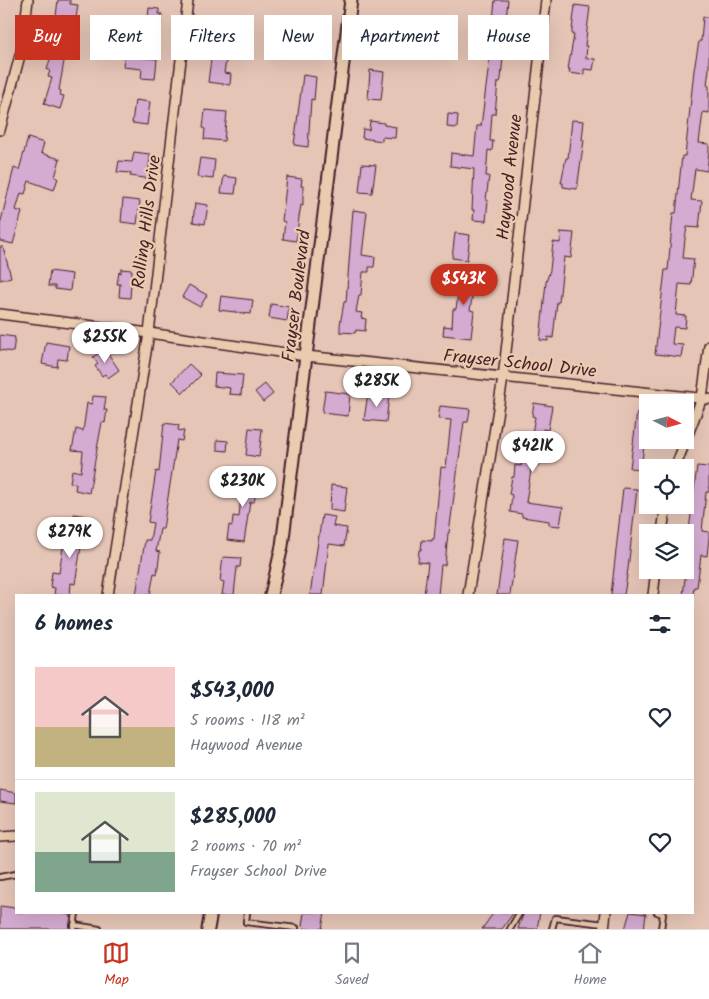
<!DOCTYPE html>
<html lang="en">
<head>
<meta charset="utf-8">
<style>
  body { margin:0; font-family:Kalam,sans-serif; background:#f2f2f3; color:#1f2937; height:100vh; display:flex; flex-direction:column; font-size:19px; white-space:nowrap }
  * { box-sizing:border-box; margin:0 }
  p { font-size:16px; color:#747a83 }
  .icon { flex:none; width:28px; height:28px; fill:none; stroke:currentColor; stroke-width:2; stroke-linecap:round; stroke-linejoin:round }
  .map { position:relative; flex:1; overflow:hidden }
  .drawer { position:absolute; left:15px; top:594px; width:679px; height:320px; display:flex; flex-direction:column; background:#fff; border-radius:0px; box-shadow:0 5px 20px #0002 }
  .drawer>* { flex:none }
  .hud { position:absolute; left:15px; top:15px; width:680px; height:45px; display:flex; gap:10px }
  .needle { width:32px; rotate:96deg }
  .fabs { position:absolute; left:639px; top:394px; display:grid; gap:10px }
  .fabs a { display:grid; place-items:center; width:55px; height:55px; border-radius:0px; background:#fff; box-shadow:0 5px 20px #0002; font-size:25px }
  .price { position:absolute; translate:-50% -42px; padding:0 11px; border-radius:18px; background:#fff; color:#222; font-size:16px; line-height:32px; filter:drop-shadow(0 1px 2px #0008) }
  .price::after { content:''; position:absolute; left:50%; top:30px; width:15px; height:11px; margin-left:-8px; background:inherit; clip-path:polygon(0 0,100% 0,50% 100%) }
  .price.active { background:#c8321e; color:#fff }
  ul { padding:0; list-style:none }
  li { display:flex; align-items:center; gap:15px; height:125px; padding:0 20px }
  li+li { border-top:1px solid #e0e1e3 }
  li span { display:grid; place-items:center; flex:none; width:140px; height:100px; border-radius:0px; color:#555 }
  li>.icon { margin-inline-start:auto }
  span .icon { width:60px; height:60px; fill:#fffc; stroke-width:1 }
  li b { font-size:21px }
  h2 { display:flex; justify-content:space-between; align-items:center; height:60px; padding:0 20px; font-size:21px }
  .chip { padding:0 18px; border-radius:0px; background:#fff; box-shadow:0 5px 20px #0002; font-size:18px; line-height:45px }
  .chip.active { background:#c8321e; color:#fff }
  .tab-bar { display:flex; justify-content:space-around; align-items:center; height:70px; border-top:1px solid #e0e1e3; background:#fff; font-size:14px; color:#747a83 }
  .tab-bar a { display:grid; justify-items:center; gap:2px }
  .tab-bar .active { color:#c8321e }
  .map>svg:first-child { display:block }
</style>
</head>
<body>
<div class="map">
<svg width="709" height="929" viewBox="0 0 709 929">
  <rect width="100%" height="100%" fill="#e5c5b6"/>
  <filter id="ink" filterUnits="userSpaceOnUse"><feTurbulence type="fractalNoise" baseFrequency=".02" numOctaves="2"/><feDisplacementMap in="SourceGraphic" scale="10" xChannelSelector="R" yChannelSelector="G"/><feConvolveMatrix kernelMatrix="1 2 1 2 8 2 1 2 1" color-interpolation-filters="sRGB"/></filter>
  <g filter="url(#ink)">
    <g fill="#d4abd1" stroke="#4a1f2b">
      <path d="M58,0H70V4L78,5L76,18L56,16Z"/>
      <path d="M495,0H508L504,41L491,40L492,28H488L489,19L493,20Z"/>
      <path d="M575,5L590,7L585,46H587L586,58L595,59L593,70L584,69V75L569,73L570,69H568L574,35H572V30Z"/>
      <path d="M149,8L159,9V14H162L160,32L147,31Z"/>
      <path d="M222,16L234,17L231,42L223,41V38L214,37L216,25H219Z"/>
      <path d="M703,17H709V69L707,85L709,86V113L703,112L699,143L709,144V150L707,171L695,169L691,200L702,201L699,228L687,227L685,239L683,258L694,259L691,285L679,284L676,315L686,316L685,328L674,327L672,344L683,345L681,357L655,354L665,270H668L673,213H676L682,156H685L694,70L699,41H701Z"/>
      <path d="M306,26L320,28L319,37H320L319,50H317V53L302,51L303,42H305Z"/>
      <path d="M377,29L392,31V33L399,34L397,53L375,50Z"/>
      <path d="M53,54L65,56L59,90L61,91L60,95L64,96L60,109L44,104L52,78L48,77L50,70H47L50,59H52Z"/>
      <path d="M124,56L157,59L155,79L141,78L142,69L123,67Z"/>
      <path d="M490,56L503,57L501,79L500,82H498L495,114H492L490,141H493L492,151L488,150L486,176H489L486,200H488L486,221L473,220L474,210H472L474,169L450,166L451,153L474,156L477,126H481Z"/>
      <path d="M211,59L226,61L224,73L231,74L230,85L208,82Z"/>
      <path d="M370,70L384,72L381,100L368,99Z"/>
      <path d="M303,75L316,77L314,100L311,99L308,147L294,145Z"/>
      <path d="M135,100L150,102L147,125L132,123Z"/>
      <path d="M205,110L227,112L224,141L204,139L205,129L203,128Z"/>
      <path d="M448,114L458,115L457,128L447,127Z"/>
      <path d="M572,120L584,121L582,140H584L577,189L563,187V183H561L566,158H568Z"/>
      <path d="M370,121L384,123V125L396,127L395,138L382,137V141L362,138L363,129L369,130Z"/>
      <path d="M28,138L44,143L41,153L60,159L55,177L58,178L54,190L29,181L25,194L21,193L16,210L22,212L13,244L0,241V225L14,168L19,170Z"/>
      <path d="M134,152L150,154L149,169H152L151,179L130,176L131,173L117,172L119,161L132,162Z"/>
      <path d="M200,158L215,160L213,179L197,177Z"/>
      <path d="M362,164L376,165L372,193L359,192Z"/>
      <path d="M224,176L237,178L235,194L221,193Z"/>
      <path d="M287,177L302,179L301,186H303V206L301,205L299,217L296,241L283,239L285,222L282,221Z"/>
      <path d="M123,199L140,201L137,224L121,222Z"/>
      <path d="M195,203L208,205L205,224L193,222Z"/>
      <path d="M353,210L367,212L362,255L375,257L374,267H369V272H363L361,295H359L356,312L362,313L361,318L366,319L365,331L356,330L355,333L340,332V325L344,302H346Z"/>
      <path d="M561,232L574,233L571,258L564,257L559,302H557L553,338L548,337V341L540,340L546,282L550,270L553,242L560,243Z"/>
      <path d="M455,233L470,235L467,260L452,258Z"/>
      <path d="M0,247H3L11,277L0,280Z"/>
      <path d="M462,266L476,268L474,282H477L476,292H473L470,310L474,311L471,338L443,335L444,326L452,327L453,309H456Z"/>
      <path d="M121,269L132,270L130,298L119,297L120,284H117L119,272L121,273Z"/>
      <path d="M50,271L72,274L70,291L55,289V286H48Z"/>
      <path d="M189,285L207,295L200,307L182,297Z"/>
      <path d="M221,296L253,300L251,314L219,310Z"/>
      <path d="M271,304L289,307L287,321L269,318Z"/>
      <path d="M0,335L15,337L13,352L0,350Z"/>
      <path d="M46,342L69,346L67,360L58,359L57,367L42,364Z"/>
      <path d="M105,349L119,370L108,378L105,374L102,376L95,366L98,364L93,357Z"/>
      <path d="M189,364L201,375L183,393L172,382Z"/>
      <path d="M215,373L243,375L241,395L229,394L230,388L214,386Z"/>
      <path d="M265,384L273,394L263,402L255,392Z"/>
      <path d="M325,391L350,394L348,416L322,413Z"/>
      <path d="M368,393L389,396L386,422L364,420Z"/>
      <path d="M93,396L106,397L104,410H107L105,423L102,422L89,493L75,490L76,484L70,483L72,470L81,472L83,451L72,450L76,429L83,431L87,403L92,404Z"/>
      <path d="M534,403L552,406L548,430L543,429L539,465L532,464L526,502L563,507L560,526L549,525V521L522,517V514L510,512L512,495L509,494L512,477H514L515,465L521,466L523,445H526L528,433H532L535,417L532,416Z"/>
      <path d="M440,406L470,409L468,422H464L449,533H448L445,565H441L438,595H424L428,563L418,562L419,550H421L422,540L432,541V539H434L441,467L446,468L451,420L438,419Z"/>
      <path d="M637,412L648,414V439L645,438L641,469L630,468Z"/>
      <path d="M164,423L179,425L178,430L184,431L182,441L177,440L163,529H160L156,551L160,552L157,574L154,573L150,595H136L145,540H150L153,523L148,522L156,471L159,472Z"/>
      <path d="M249,428L262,429L259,457L246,455Z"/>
      <path d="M217,440L228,441L227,451L217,450Z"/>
      <path d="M697,466L709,467V492H706L702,531L709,532V537L707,556L701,555L697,587H694L693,595H683L686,570L685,538L686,530H689Z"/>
      <path d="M243,475L258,476L255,498L254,502H250L244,542L227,540L229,525L232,526L233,516L239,517L241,496H238L240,482H242Z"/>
      <path d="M331,485L347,487L344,512L330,510Z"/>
      <path d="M623,488L637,489L628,569L624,595H611Z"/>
      <path d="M74,514L86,516L75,584L71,583L70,595H54L55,588L50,587L52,572L59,573L63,547H68L69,538H71Z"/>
      <path d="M322,515L335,517L333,526L347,528L344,546L329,544L323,595H310Z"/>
      <path d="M505,538L518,540L510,595H497Z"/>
      <path d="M223,557L241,558L240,567H237L234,595H222L224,582L220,581Z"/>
      <path d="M0,790L16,793V803L0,801Z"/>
      <path d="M0,906L16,908V912H51L71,915L69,929H0Z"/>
      <path d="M304,912H325L322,929H304V927L302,926Z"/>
      <path d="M494,912H514L502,929H482Z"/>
      <path d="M524,912H540L537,929H518Z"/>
      <path d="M630,912L646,914L644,929H625Z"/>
    </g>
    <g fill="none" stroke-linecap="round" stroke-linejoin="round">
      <defs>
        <g id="service">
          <path d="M0,877L16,874"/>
          <path d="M247,912L246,922L296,928"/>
          <path d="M657,912L663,914L661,929"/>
          <path d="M74,925L99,929"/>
          <path d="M74,929L76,912"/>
          <path d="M510,929L520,912"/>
          <path d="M552,929L555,918L604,924"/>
        </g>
        <g id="minor">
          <path d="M0,130L22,48L28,0"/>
          <path d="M0,314L149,333L306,356L709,399"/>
          <path d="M675,468L702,398L709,346"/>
          <path d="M662,532L666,505"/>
          <path d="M108,595L149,333L188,0"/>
          <path d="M468,595L503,378L546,0"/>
          <path d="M653,595L656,570"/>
          <path d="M0,837L16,836"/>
          <path d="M604,929L606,912"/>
        </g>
        <g id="secondary">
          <path d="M271,595L282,546L351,0"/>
          <path d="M208,929L211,912"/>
        </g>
      </defs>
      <use href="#service" stroke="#4a1f2b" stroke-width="8"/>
      <use href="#minor" stroke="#4a1f2b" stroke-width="12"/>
      <use href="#secondary" stroke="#4a1f2b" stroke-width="15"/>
      <use href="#service" stroke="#e9ccaf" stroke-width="4.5"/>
      <use href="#minor" stroke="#e9ccaf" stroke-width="9"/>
      <use href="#secondary" stroke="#e9ccaf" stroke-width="11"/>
    </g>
  </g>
  <g text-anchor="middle" stroke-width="4.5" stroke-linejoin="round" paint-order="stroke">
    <g font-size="18" fill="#4a1f2b" stroke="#e9ccaf">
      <text transform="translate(509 177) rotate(-84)" y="6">Haywood Avenue</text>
      <text transform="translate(146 222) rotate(-83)" y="6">Rolling Hills Drive</text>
      <text transform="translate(296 296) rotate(-83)" y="6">Frayser Boulevard</text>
      <text transform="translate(520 363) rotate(6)" y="6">Frayser School Drive</text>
    </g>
  </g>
</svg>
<div class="fabs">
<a><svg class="needle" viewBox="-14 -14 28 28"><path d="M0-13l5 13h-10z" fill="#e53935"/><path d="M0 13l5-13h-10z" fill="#747a83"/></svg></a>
<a><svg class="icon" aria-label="locate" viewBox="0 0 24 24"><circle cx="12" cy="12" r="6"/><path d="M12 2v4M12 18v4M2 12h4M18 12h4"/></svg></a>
<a><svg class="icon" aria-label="layers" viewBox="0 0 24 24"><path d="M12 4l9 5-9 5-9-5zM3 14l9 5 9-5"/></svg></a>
</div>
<b class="price active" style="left:464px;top:306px">$543K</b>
<b class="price" style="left:105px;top:364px">$255K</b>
<b class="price" style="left:377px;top:408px">$285K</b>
<b class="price" style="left:533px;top:473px">$421K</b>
<b class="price" style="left:243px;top:508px">$230K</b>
<b class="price" style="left:70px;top:559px">$279K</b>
<div class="hud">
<a class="chip active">Buy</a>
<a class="chip">Rent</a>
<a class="chip">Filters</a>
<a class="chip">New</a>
<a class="chip">Apartment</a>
<a class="chip">House</a>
</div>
<section class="drawer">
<h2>6 homes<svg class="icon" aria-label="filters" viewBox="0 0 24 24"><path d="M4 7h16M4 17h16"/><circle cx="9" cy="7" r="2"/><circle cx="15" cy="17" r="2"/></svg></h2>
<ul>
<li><span style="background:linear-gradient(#f6c9c9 60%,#c2b280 0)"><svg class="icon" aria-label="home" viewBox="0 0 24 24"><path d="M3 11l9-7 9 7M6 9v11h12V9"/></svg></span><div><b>$543,000</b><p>5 rooms · 118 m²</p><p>Haywood Avenue</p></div><svg class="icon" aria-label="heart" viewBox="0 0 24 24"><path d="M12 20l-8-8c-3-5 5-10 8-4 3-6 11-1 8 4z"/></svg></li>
<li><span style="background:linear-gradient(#dfe7d0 60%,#7fa58c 0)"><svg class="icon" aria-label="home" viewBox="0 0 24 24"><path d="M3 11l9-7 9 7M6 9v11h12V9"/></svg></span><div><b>$285,000</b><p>2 rooms · 70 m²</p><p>Frayser School Drive</p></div><svg class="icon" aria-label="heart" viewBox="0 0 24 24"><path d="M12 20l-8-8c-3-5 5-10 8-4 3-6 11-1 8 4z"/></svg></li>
</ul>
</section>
</div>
<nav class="tab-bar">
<a class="active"><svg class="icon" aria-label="map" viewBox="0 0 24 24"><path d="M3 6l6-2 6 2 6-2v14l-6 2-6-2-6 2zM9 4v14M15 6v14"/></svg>Map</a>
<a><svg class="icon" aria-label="saved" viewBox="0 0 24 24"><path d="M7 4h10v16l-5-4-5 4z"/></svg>Saved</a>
<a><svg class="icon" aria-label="home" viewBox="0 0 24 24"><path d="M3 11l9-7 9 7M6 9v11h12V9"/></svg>Home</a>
</nav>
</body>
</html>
